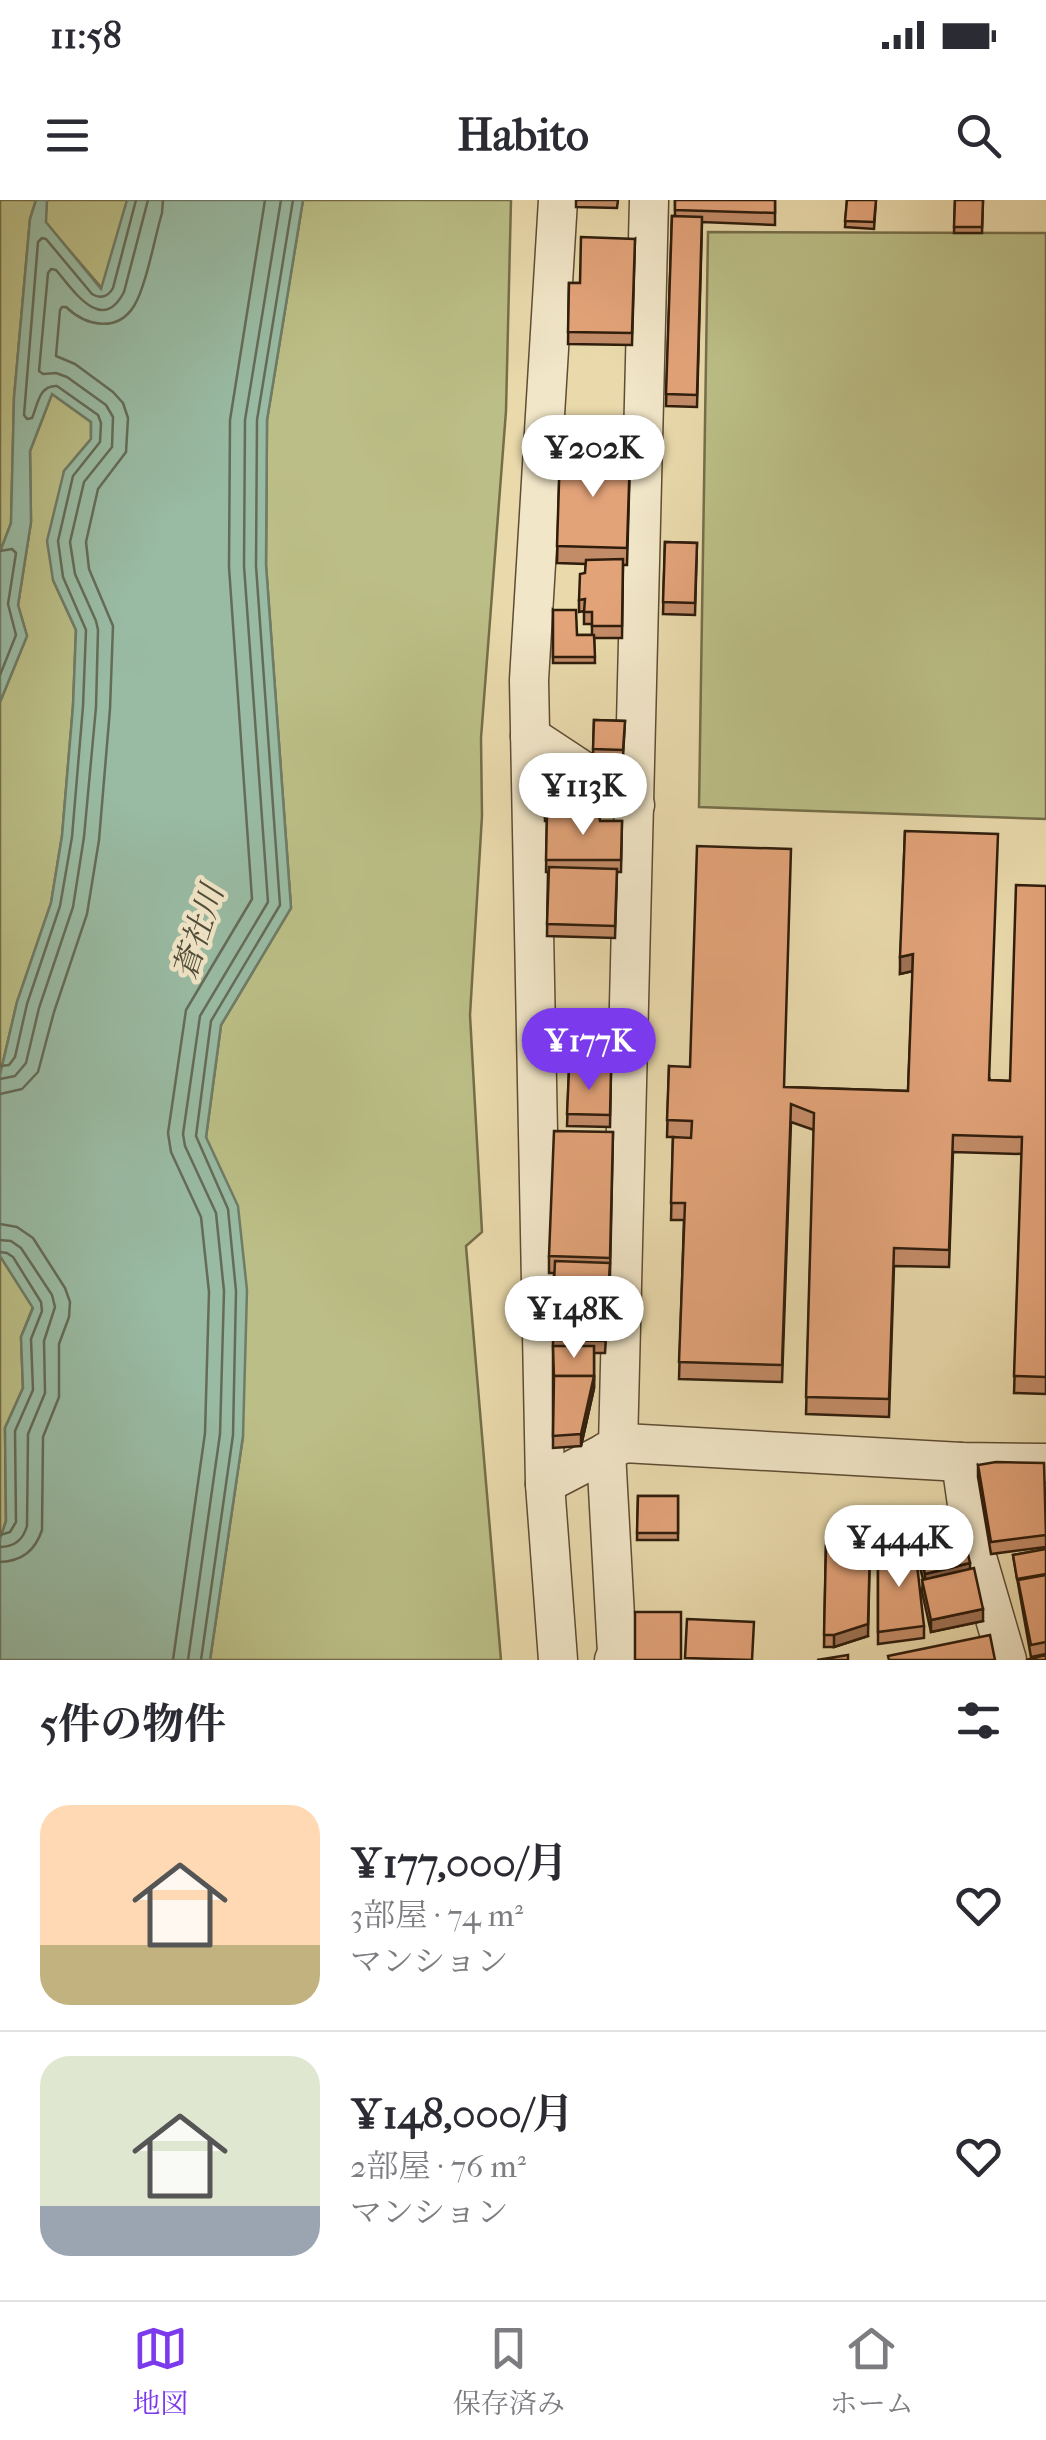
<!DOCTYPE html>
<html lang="ja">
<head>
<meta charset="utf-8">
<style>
  body { margin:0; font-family:"IM FELL French Canon","Noto Serif JP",serif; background:#f2f2f3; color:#2b2b33; height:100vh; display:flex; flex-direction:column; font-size:38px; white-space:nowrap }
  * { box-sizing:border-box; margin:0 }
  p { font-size:32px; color:#7c7c81 }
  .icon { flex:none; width:55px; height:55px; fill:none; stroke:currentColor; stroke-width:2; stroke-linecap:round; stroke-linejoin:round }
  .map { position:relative; height:1460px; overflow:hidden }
  .side { display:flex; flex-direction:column; background:#fff; flex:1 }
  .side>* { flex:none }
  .price { position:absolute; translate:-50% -85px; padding:0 22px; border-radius:35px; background:#fff; color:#222; font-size:32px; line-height:65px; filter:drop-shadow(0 2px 5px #0008) }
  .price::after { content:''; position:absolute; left:50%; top:60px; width:30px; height:22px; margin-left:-15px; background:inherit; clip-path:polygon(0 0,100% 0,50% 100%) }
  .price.on { background:#7c3aed; color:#fff }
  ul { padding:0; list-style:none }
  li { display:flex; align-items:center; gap:30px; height:250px; padding:0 40px }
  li+li { border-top:2px solid #e1e1e2 }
  li span { display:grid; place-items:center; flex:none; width:280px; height:200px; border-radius:30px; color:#555 }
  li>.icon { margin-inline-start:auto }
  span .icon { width:120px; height:120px; fill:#fffc; stroke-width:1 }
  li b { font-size:42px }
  h2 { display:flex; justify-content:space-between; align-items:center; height:120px; padding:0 40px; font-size:42px }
  .status { display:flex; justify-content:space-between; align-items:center; height:70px; padding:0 50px; background:#fff; direction:ltr }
  .status svg { height:28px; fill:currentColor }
  header { display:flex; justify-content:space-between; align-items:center; height:130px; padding:0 40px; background:#fff; font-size:45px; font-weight:700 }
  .menu { display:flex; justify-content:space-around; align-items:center; height:140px; border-top:2px solid #e1e1e2; background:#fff; font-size:28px; color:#7c7c81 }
  .menu a { display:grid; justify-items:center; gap:5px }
  .menu .on { color:#7c3aed }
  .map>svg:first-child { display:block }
</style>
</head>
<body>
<div class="status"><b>11:58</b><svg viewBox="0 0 49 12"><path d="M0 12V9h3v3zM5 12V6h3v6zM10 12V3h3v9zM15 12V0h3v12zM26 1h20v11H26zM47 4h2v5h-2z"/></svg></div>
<header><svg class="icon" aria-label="menu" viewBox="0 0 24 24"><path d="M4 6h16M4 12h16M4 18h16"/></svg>Habito<svg class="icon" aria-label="search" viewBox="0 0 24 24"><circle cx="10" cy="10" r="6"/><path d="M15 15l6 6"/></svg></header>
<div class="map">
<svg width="1046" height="1460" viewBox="0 0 1046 1460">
  <rect width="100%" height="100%" fill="#e9d9ab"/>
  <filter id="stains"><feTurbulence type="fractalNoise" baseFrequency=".002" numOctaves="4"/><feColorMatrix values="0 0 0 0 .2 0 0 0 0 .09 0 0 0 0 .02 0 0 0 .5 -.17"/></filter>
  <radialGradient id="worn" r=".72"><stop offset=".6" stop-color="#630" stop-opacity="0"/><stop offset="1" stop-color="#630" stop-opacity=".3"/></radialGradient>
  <g fill="#bbbe86" stroke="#756e49" stroke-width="2.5">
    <path d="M0,0H36L30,19L14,198L11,323L0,352Z"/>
    <path d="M47,0H128L112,100L45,22Z"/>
    <path d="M303,0H511L506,211L481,538L482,616L470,815L482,1032L466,1046L501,1460H210L243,1236L206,937L221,825L291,708L266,365L267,220Z"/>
    <path d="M708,32L1046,33V619L699,607Z"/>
    <path d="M52,194L91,222V239L64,271L53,380L76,430L73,506L62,636L51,703L17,802L0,875V502L27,436L18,405L31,322L30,251Z"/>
    <path d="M0,1056L33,1107L21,1137L23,1188L5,1228L6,1321L0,1339Z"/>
  </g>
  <path fill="#99bba4" stroke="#6f7c67" stroke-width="2.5" d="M36,0H47L46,22L101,89L127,0H303L267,220L266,365L291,708L221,825L206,937L238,1006L247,1090L243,1236L210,1460H0V1339L6,1321L5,1228L23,1188L21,1137L33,1108L0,1056V875L17,802L51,703L62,636L73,506L76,430L53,380L47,341L64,271L91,239V222L52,194L30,251L31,322L18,405L27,436L0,502V352L11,323L14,198L30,19Z"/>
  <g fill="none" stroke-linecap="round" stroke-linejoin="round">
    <g stroke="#646c58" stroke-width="2.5">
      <path d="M0,351L12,349L16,353L8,404L16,435L0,475"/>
      <path d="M0,866L9,865L15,857L27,804L60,706L72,637L83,506L86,430L63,377L58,341L73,276L100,242L101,223L98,215L57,186C39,185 38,204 32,218L27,219L24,215L38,42L42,38L46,39L92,94C100,99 108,97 113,88L136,0"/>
      <path d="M0,879L15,876L26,863L39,808L73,707L84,637L96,507L98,430L96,421L75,374L70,342L84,282L112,247L113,217L106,205L67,177L56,173L43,174L39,171L48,73L51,69L56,70C73,90 102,135 124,92L148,0"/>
      <path d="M0,894L22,889L38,872L54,812L87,714L99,640L110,509L113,426L89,369L86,342L98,289L126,252L128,218L123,203L113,192L75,164L56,156L60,110L62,107H66C86,126 117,133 134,106C146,87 155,36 162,13L163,0"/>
      <path d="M0,1024L17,1027L33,1038L65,1088L70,1102L69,1117L59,1144V1197L43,1237L42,1330C35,1351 22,1361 0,1362"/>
      <path d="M0,1040L11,1041L21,1048L52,1095L55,1107L44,1141L45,1193L28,1234L27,1326C23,1340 14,1347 0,1347"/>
      <path d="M0,1052L7,1053L13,1057L41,1102L42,1111L31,1139L33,1190L15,1231L16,1322L10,1332L0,1335"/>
      <path d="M173,1460L205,1233L209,1092L201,1017L171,952L168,933L186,810L252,699L229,367L230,220L265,0"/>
      <path d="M188,1460L220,1234L224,1091L216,1013L185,946L183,934L200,816L268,702L244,366L245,220L281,0"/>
      <path d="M201,1460L233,1235L236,1091L228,1009L196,936L211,821L280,705L256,366L257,220L293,0"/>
    </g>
    <defs>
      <g id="street">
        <path d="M558,0L529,480L545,1284L558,1460"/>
        <path d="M530,536L635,605"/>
        <path d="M618,1246L649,0"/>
        <path d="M606,1252L617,1453L614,1460"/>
        <path d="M961,1262L972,1340L1007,1460"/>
        <path d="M545,1284L624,1243L961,1262L1046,1263"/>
      </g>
    </defs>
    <use href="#street" stroke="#5e4c34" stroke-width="41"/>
    <use href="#street" stroke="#f1e6c8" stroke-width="38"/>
  </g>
  <g fill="#c38c68" stroke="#2f1d0c" stroke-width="2.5">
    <path d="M576,0H618L617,8L576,7Z"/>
    <path d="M675,0H775V25L702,22L697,207L666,206L672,16H675Z"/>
    <path d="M847,0H876L874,29L845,27Z"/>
    <path d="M955,0H983L982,33H954Z"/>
    <path d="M635,39L632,145L568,144L569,83H580Z"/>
    <path d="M631,224L627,365H623L622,438H594L595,463H553V410L577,435H592V424H584V411L579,412V400L585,373L586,364L557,363L560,252L600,253Z"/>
    <path d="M665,342L697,343L695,415L663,414Z"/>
    <path d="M594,520L625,521L623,557L593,556Z"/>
    <path d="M544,564L571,574L576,613L600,621H622L621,672H617L615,738L547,736L548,672H546L547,621H545Z"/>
    <path d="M905,631L990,880L1010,881L1046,686V1194L1014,1193L1022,954L953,952L949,1067L894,1066L889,1217L806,1214L814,930L791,922L782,1182L679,1179L684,1020H671L673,937H667L669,866L784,887L908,891L913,771L900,774Z"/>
    <path d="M569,870L611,871L610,927L567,926Z"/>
    <path d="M613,932L610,1075L605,1153H594V1188L581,1246L553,1248V1140L555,1117H553L554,1073H549V1056Z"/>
    <path d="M978,1265L1046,1312V1347L991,1354L978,1277Z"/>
    <path d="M638,1296H678V1340H637Z"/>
    <path d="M915,1335L970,1369L983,1421L931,1432L922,1392L923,1379L915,1347Z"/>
    <path d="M826,1345L868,1436L834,1447H824Z"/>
    <path d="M878,1348L924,1426V1438L878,1444Z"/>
    <path d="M1046,1349V1454L1031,1457L1013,1355Z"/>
  </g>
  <g fill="#9f7255" stroke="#2f1d0c" stroke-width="2.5">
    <path d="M913,754V771L900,774V757Z"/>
    <path d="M594,1176V1188L581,1246V1234Z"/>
    <path d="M870,1346L868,1436L834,1447V1435Z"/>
    <path d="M970,1363V1375L925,1386V1374Z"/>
    <path d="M983,1409V1421L931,1432V1420Z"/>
  </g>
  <g fill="#e3a379" stroke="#2f1d0c" stroke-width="2.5">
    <path d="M675,0H775V13L675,10Z"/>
    <path d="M847,0H876L874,22L845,21Z"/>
    <path d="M955,0H983L982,27H954Z"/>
    <path d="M672,16L702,17L697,195L666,194Z"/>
    <path d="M581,37L635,39L632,133L568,132L569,83H580Z"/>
    <path d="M601,223L631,224L630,254L600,253Z"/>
    <path d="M560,252L630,254L627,348L557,346Z"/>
    <path d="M665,342L697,343L695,403L663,402Z"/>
    <path d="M623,359L622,426H592V412H584L585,399L579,400L580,374L585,373L586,360Z"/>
    <path d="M553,410H576L577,435H594L595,457H553Z"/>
    <path d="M594,520L625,521L623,550L593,549Z"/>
    <path d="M571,563V574H575L576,613H547L545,615L544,564Z"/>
    <path d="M547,613L599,614L600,621H622L621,660H546Z"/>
    <path d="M905,631L998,634L989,880L1010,881L1016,685L1046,686V1177L1014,1176L1022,937L953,935L949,1050L894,1048L889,1199L806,1197L814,913L791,904L782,1165L679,1162L685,1003H671L673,937L691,938L692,921L667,920L669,866L690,867L697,646L791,649L784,887L908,891L913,754L900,757Z"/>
    <path d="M549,667L617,669L615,726L547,724Z"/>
    <path d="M569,870L611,871L610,915L567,914Z"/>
    <path d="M554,931L613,932L610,1058L549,1056Z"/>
    <path d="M555,1061L610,1063L605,1141L553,1140L556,1105H553Z"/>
    <path d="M553,1146H594V1181V1176H554V1178Z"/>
    <path d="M554,1176H594L581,1234L553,1236Z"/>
    <path d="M996,1262L1044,1263L1046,1335L991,1342L978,1265Z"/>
    <path d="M638,1296H678V1333H637Z"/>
    <path d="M943,1328V1332L962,1328L970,1363L925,1374L915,1335Z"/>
    <path d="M826,1345L870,1346L868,1424L834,1435H824Z"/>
    <path d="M915,1347L924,1426L878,1432V1348Z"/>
    <path d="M1046,1349V1374L1017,1379L1013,1355Z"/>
    <path d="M974,1368L983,1409L931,1420L922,1380Z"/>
    <path d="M1046,1375V1442L1031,1445L1018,1380Z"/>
    <rect x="635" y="1412" width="46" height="48"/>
    <path d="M687,1419L754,1422L752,1460L685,1458Z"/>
    <path d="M990,1435L995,1460H889L888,1456Z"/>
    <path d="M848,1455V1460H817Z"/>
    <path d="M1046,1455V1460H1026Z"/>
  </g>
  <g text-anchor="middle" stroke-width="9" stroke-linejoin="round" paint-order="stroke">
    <g font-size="32" font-style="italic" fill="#4f4c3a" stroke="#f1e6c8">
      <text transform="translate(198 732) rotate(-72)" y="11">蒼社川</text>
    </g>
  </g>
  <rect width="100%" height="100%" filter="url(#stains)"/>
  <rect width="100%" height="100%" fill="url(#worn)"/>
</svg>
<b class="price" style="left:593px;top:300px">¥202K</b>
<b class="price" style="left:583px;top:638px">¥113K</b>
<b class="price on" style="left:589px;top:893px">¥177K</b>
<b class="price" style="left:574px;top:1161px">¥148K</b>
<b class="price" style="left:899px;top:1390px">¥444K</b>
</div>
<section class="side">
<h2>5件の物件<svg class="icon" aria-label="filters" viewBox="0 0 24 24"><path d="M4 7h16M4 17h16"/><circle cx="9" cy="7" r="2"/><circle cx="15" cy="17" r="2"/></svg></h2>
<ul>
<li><span style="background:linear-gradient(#ffd9b3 70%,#c2b280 0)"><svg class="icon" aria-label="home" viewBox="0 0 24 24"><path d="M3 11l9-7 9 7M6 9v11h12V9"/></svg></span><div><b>¥177,000/月</b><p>3部屋 · 74 m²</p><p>マンション</p></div><svg class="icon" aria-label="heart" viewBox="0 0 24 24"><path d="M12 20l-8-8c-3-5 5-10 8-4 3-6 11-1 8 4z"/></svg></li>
<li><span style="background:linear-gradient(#dfe7d0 75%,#9aa5b1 0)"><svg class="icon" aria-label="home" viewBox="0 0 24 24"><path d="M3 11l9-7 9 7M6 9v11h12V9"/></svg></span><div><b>¥148,000/月</b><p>2部屋 · 76 m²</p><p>マンション</p></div><svg class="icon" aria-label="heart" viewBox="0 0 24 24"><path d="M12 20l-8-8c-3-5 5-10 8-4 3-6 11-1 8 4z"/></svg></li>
</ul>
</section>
<nav class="menu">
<a class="on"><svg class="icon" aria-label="map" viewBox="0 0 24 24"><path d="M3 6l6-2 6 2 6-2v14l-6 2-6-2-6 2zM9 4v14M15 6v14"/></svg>地図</a>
<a><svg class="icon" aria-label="saved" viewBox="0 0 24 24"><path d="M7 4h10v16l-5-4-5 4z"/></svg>保存済み</a>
<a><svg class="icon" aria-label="home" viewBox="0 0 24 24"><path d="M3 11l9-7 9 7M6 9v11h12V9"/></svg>ホーム</a>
</nav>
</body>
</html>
